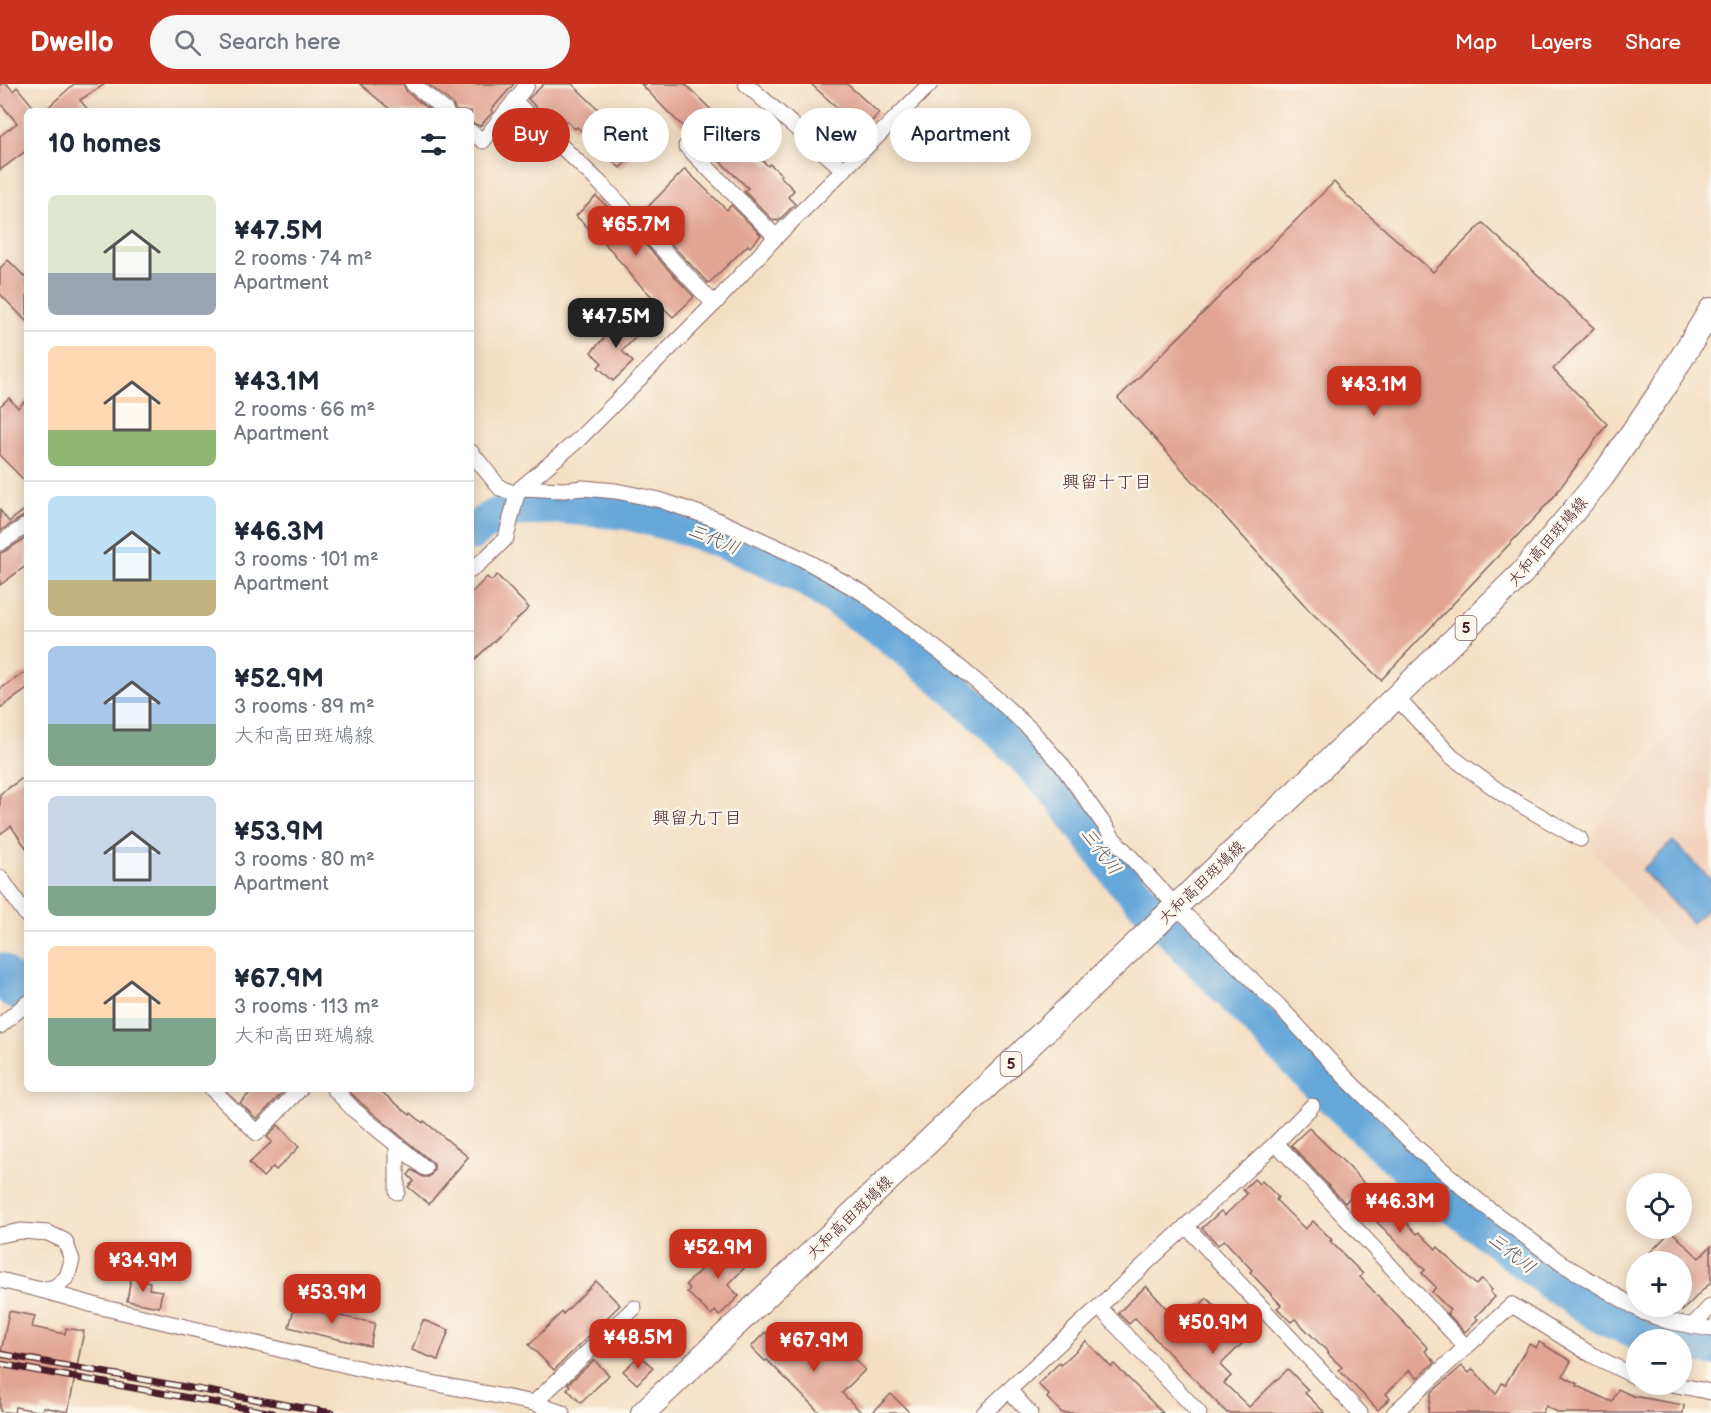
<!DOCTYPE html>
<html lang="en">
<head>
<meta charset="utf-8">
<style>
  body { margin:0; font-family:"Balsamiq Sans","Klee One",sans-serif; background:#f6f6f7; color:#1f2937; height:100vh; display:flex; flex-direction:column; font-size:22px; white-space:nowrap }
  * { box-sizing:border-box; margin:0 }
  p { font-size:20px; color:#747a83 }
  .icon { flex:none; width:33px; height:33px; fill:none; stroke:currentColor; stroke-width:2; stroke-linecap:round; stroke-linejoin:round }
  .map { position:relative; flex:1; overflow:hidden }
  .details { position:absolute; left:24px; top:24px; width:450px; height:984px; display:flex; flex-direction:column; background:#fff; border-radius:9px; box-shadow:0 3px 15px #0003 }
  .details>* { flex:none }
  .banner { position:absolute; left:492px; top:24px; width:570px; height:54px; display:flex; gap:12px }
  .fabs { position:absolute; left:1626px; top:1089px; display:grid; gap:12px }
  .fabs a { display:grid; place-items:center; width:66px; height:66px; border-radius:50%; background:#fff; box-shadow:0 3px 15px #0003; font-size:30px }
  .price { position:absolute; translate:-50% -51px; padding:0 14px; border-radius:12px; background:#c8321e; color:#fff; font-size:20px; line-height:39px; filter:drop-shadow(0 2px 3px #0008) }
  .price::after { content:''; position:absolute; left:50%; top:36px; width:18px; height:14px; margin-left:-9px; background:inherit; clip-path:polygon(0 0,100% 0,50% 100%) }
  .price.on { background:#222; color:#fff }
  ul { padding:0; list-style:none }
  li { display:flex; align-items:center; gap:18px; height:150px; padding:0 24px }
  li+li { border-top:2px solid #e0e1e3 }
  li span { display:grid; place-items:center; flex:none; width:168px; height:120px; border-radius:9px; color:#555 }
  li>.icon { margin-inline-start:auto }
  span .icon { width:72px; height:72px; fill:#fffc; stroke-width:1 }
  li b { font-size:26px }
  h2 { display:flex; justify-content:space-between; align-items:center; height:72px; padding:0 24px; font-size:26px }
  .pill { padding:0 21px; border-radius:27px; background:#fff; box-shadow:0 3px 15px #0003; font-size:21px; line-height:54px }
  .pill.on { background:#c8321e; color:#fff }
  header { display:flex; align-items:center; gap:36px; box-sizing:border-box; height:84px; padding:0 30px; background:#c8321e; color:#fff }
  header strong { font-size:28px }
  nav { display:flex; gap:33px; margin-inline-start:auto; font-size:21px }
  .search { width:420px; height:54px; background:#f6f6f7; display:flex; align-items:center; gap:15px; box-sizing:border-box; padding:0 21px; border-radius:33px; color:#747a83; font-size:22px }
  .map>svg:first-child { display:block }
</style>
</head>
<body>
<header>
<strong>Dwello</strong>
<div class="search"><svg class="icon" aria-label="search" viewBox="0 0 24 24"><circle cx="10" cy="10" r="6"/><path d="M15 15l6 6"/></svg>Search here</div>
<nav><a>Map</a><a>Layers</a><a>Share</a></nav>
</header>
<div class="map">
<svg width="1711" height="1329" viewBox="0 0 1711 1329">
  <rect width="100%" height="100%" fill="#fbf7ec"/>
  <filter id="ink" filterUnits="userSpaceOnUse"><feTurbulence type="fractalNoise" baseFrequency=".0167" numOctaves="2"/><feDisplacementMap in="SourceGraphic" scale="12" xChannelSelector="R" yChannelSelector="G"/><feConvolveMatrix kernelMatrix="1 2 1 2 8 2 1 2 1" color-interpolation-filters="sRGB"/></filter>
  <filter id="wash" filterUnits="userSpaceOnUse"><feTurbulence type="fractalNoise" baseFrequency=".008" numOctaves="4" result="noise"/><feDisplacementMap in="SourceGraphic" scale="24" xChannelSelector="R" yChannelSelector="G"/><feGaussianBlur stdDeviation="1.35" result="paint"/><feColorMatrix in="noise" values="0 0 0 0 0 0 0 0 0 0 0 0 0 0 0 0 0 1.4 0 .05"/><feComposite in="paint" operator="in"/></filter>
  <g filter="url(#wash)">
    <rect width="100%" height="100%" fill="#f4dfc3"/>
    <path fill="#f2d4be" d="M1711,614V888L1666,851L1592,766V748L1672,651Z"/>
    <path fill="#66a8da" stroke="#586482" stroke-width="1.5" d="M1673,757L1711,796V821L1692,839L1642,786Z"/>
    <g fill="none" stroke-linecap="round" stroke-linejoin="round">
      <g stroke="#66a8da" stroke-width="36">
        <path d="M471,449L492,434L513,425L561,422L628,428L681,442L739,463L804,493L885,548L939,591L997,643L1061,712L1122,795L1306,987L1378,1057L1432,1105L1553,1200L1605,1234L1643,1249L1670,1256"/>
        <path d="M0,887L14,907L27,897"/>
        <path d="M1682,1258L1711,1264"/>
      </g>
    </g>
    <g id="blocks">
      <g fill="#e2a493">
        <path d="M0,0H7L13,7L17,3L37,27H27V66L0,86V52L17,39L0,19Z"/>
        <path d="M74,0H105L80,16L89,27H44Z"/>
        <path d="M360,0H403L407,8L431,27H392Z"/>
        <path d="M428,0H514L491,26L493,28L480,42L471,38V27H456L452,19Z"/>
        <path d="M544,0H572L639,64L620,84L577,43L575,45L560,31L552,39L528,15Z"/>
        <path d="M641,0H685L768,82L770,80L782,91L780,92L794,106L788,113L795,120L778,137L776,136L774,137L744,107L748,104L670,30Z"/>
        <path d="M811,0H847L879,29L863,47Z"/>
        <path d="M685,85L727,126L731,121L761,151L750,163L748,161L710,198L708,199L642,129Z"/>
        <path d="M1334,98L1347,112L1433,188L1483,139L1594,244L1553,285L1607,340L1552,415L1381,596L1309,526L1118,314Z"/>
        <path d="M596,112L627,141L694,213L673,233L635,196L626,184L615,172L616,171L576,132Z"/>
        <path d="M8,176L27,195V238L0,210V184Z"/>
        <path d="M625,232L641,248L622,267L633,278L613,297L598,283L602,279L591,268Z"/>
        <path d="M9,314L18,324L27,315V399L0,372V322Z"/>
        <path d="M27,424V431L22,433L0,447V426L9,438Z"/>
        <path d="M27,453V481L0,501V469L5,467Z"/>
        <path d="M497,491L529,524L471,579V509L487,493L491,497Z"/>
        <path d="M27,587V605L0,624V605Z"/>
        <path d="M27,691V765L11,742L0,750V710Z"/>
        <path d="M254,1005H286L257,1035L240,1019Z"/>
        <path d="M347,1005H378L410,1031L411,1029L423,1039L424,1037L468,1073L429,1120L408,1103L414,1097L408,1091L412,1086L423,1093H429L434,1086V1080L361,1019Z"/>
        <path d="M278,1041L299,1063L276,1086L273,1083L263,1093L249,1079L272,1058L267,1053Z"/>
        <path d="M1309,1044L1350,1084L1377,1113L1378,1112L1397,1132L1399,1131L1417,1150L1419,1148L1436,1165L1438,1163L1476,1201L1482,1195L1492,1206L1490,1208L1495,1213L1475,1233L1478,1235L1465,1248L1447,1229L1450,1226L1432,1208L1436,1203L1422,1189L1425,1186L1351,1112L1345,1119L1291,1061Z"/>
        <path d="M1254,1095L1259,1100L1262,1097L1278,1113L1276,1116L1305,1145L1313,1137L1332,1156L1330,1157L1363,1190L1360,1193L1428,1264L1425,1267L1435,1278L1417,1294L1410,1286L1386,1310L1390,1314L1378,1326L1339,1286L1342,1283L1328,1270L1329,1269L1295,1235L1291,1238L1277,1224L1281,1221L1250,1188L1252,1186L1224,1156L1218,1161L1202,1144L1221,1127L1225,1131L1247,1110L1243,1106Z"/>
        <path d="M1671,1147L1699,1174L1711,1162V1198L1682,1227V1178H1641Z"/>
        <path d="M730,1157L749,1179L728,1201L739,1212L719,1232L715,1227L711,1231L687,1208L690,1205L686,1200Z"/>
        <path d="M131,1194L150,1198L149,1205L162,1207L159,1223L127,1217Z"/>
        <path d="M596,1197L620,1221L554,1286L529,1261L562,1228L563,1230Z"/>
        <path d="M1146,1202L1179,1238L1197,1220L1199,1222L1207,1214L1246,1256L1220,1281L1231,1292L1224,1299L1249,1323L1288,1285L1308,1306L1305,1309L1325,1329H1227L1135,1234L1129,1240L1118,1229Z"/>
        <path d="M296,1218L310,1222V1226L375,1239L370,1262L320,1251L289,1243Z"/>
        <path d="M9,1227L35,1232L32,1243L65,1250L66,1244L84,1247L68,1328L43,1323L42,1328L15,1323L14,1329L0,1327V1274Z"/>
        <path d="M423,1236L449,1246L438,1276L412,1266Z"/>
        <path d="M765,1248L768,1251L770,1248L785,1263L791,1257L810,1276L830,1256L837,1263L839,1260L865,1286L842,1309L862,1329H820L767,1276L765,1277L751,1263Z"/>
        <path d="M1086,1257L1111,1283L1114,1280L1163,1329H1062L1047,1314L1049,1311L1038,1300L1059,1279L1061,1281Z"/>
        <path d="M1539,1258L1571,1277L1563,1292L1578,1300L1577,1302L1612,1318L1618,1305L1633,1312L1684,1321L1683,1329H1559L1546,1322L1542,1329H1428L1431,1309L1462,1282L1469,1289L1473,1285L1496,1310L1502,1299L1505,1301L1529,1260L1536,1264Z"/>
        <path d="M640,1271L653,1284L637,1300L623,1287Z"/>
        <path d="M594,1276L609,1291L581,1319L567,1305L570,1302L568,1300Z"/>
        <path d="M891,1310L910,1329H872Z"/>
      </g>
    </g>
  </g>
  <g filter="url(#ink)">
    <use href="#blocks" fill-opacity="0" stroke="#866260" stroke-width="1.5"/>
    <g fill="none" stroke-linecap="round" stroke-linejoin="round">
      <defs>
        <g id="street">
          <path d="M413,0L446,27"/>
          <path d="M746,0L844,86"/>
          <path d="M514,17L604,103L714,220"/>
          <path d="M471,48L483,57L527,1L526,0"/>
          <path d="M686,62L776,153"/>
          <path d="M471,368L500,404L517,410"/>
          <path d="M521,404L564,406L583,404L616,407L660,416L715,435L801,474L863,509L947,573L996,614L1030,645L1061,680L1108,746L1112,753L1176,822L1279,922L1344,992L1418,1065L1481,1119L1561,1179L1645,1229L1667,1237L1711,1245"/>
          <path d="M0,459L27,441"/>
          <path d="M471,486L487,473L506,454L517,410L521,404L578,356L714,220L776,153L930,0"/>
          <path d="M1396,613L1452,673L1504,711L1580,755"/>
          <path d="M0,793L27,832"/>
          <path d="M0,942L27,919"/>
          <path d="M212,1005L257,1049L300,1005"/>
          <path d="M334,1005L354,1026L425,1084"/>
          <path d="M1276,1059L1465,1262"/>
          <path d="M397,1108V1062"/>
          <path d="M1186,1142L1360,1329"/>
          <path d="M0,1151L21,1147L48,1149L65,1157L72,1176L67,1193L55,1203L41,1206L0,1196"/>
          <path d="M41,1206L101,1223L371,1287L534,1319L562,1329"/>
          <path d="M1099,1223L1199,1329"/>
          <path d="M1692,1242L1711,1222"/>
          <path d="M1672,1300L1711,1308"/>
          <path d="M1009,1306L1030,1329"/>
          <path d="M534,1319L634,1224"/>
          <path d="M984,1329L1276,1059L1312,1022"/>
          <path d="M1394,1329L1512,1221L1592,1271L1636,1293"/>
        </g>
        <path id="primary" d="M643,1329L1396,613L1522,489L1602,393L1662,306L1711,226"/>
      </defs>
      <use href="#street" stroke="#866260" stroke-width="17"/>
      <use href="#primary" stroke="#866260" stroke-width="26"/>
      <use href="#street" stroke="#fff" stroke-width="15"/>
      <use href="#primary" stroke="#fff" stroke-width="24"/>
      <defs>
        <g id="rail">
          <path d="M0,1270L332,1329"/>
          <path d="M0,1280L273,1329"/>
        </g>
      </defs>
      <use href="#rail" stroke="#4a1f2b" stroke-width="7"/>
      <use href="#rail" stroke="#fbf7ec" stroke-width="4.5" stroke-dasharray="14" stroke-linecap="butt"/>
    </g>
  </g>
  <g text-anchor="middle" stroke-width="5" stroke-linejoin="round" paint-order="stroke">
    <g fill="#fbf7ec" stroke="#7f6065" stroke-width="1.5">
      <rect x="1455.5" y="532" width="21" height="24" rx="4.5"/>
      <rect x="1000.5" y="968" width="21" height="24" rx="4.5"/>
    </g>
    <g font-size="15" font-weight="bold" fill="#4a1f2b">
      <text x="1466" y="549">5</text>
      <text x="1011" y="985">5</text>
    </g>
    <g font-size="16" fill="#4a1f2b" stroke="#fbf7ec">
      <text transform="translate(1547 457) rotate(-49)" y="6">大和高田斑鳩線</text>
      <text transform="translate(1201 798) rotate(-44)" y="6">大和高田斑鳩線</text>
      <text transform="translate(849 1133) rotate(-44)" y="6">大和高田斑鳩線</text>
    </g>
    <g font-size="18" fill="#4a1f2b" stroke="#fbf7ec">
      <text x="1107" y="404">興留十丁目</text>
      <text x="697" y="740">興留九丁目</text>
    </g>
    <g font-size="18" font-style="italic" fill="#555671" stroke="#fbf7ec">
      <text transform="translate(714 455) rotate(22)" y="6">三代川</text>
      <text transform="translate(1101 767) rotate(53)" y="6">三代川</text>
      <text transform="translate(1512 1169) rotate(38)" y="6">三代川</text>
    </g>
  </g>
</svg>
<div class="fabs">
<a><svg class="icon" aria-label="locate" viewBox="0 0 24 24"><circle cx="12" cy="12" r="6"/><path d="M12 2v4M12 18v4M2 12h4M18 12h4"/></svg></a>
<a>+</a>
<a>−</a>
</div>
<b class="price" style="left:636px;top:173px">¥65.7M</b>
<b class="price on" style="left:616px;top:265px">¥47.5M</b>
<b class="price" style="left:1374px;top:333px">¥43.1M</b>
<b class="price" style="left:1400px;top:1150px">¥46.3M</b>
<b class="price" style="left:718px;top:1196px">¥52.9M</b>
<b class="price" style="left:143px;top:1209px">¥34.9M</b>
<b class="price" style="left:332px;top:1241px">¥53.9M</b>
<b class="price" style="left:1213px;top:1271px">¥50.9M</b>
<b class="price" style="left:638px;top:1286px">¥48.5M</b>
<b class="price" style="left:814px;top:1289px">¥67.9M</b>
<div class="banner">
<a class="pill on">Buy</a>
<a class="pill">Rent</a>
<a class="pill">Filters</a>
<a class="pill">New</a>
<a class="pill">Apartment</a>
</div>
<section class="details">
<h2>10 homes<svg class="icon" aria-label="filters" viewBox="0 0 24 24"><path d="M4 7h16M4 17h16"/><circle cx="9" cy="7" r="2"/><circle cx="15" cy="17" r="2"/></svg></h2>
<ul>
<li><span style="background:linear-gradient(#dfe7d0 65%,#9aa5b1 0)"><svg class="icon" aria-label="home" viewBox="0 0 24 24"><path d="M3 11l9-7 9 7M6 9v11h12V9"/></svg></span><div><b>¥47.5M</b><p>2 rooms · 74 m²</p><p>Apartment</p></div></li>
<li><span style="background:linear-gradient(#ffd9b3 70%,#8fb573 0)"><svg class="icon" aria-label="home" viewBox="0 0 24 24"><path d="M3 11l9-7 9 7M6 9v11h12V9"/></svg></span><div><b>¥43.1M</b><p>2 rooms · 66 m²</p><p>Apartment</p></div></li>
<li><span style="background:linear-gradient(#bfe0f5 70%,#c2b280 0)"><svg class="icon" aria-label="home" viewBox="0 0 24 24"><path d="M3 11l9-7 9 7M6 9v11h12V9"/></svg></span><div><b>¥46.3M</b><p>3 rooms · 101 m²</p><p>Apartment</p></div></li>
<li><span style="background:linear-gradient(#a9c7e8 65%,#7fa58c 0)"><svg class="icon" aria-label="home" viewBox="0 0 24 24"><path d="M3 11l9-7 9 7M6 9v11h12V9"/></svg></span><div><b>¥52.9M</b><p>3 rooms · 89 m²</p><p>大和高田斑鳩線</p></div></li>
<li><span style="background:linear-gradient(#c9d6e8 75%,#7fa58c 0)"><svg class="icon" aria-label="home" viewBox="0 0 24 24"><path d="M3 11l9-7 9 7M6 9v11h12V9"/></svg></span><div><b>¥53.9M</b><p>3 rooms · 80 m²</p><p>Apartment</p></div></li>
<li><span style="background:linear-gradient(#ffd9b3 60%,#7fa58c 0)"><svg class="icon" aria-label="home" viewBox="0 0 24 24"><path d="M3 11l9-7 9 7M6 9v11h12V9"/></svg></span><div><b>¥67.9M</b><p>3 rooms · 113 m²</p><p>大和高田斑鳩線</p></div></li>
</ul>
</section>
</div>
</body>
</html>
